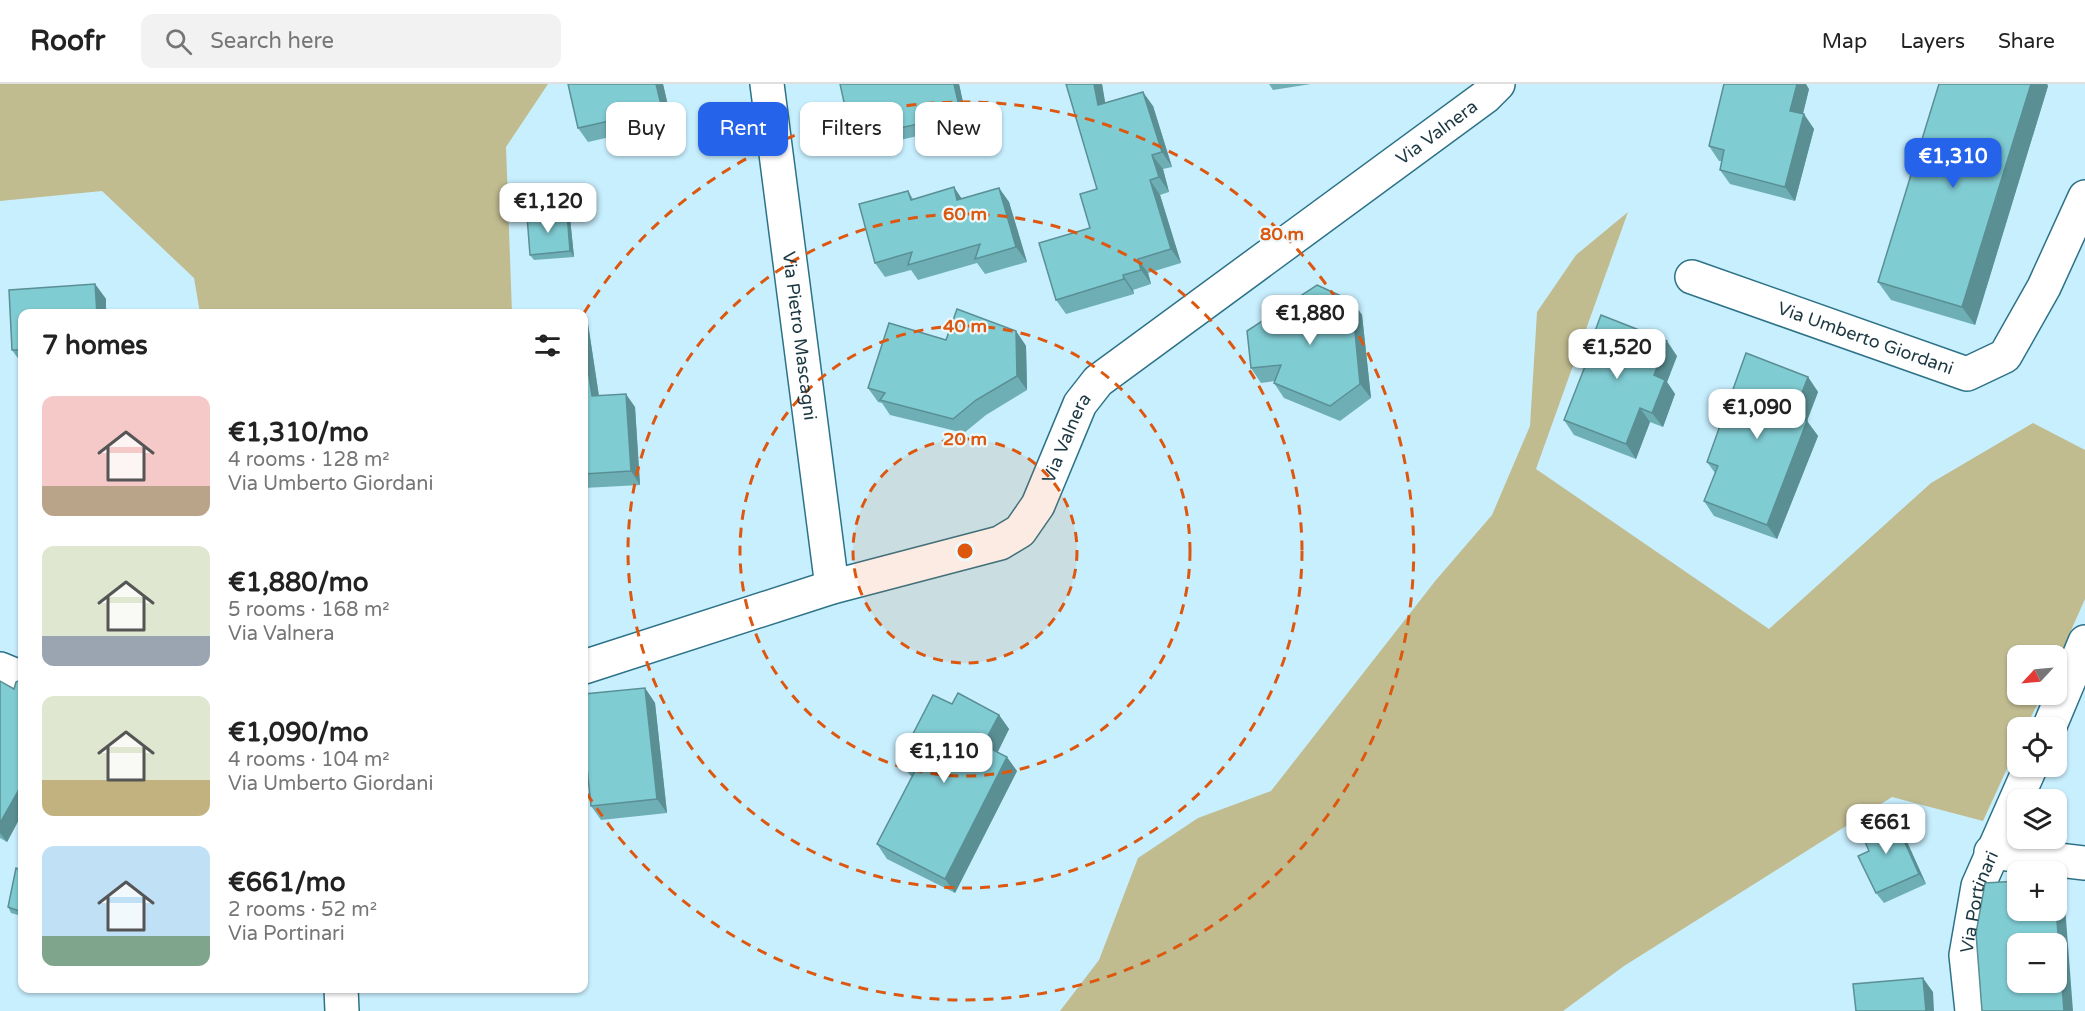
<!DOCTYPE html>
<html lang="en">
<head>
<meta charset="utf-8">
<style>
  body { margin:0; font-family:"Varela Round",sans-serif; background:#f2f2f2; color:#222; height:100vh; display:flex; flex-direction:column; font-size:22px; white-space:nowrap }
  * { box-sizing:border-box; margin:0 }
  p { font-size:20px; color:#767676 }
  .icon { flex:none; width:33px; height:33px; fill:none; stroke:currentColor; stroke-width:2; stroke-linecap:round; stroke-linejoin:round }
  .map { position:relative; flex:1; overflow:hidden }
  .drawer { position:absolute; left:18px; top:225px; width:570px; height:684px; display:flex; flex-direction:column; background:#fff; border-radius:12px; box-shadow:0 2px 4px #0004 }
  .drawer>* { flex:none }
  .hud { position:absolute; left:606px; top:18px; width:570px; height:54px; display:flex; gap:12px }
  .needle { width:39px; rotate:244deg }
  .buttons { position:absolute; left:2007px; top:561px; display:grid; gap:12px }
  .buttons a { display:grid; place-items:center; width:60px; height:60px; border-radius:12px; background:#fff; box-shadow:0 2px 4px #0004; font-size:30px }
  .price { position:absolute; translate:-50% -51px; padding:0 14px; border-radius:12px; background:#fff; color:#222; font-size:20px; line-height:39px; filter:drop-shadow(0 2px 3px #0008) }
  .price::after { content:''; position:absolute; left:50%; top:36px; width:18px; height:14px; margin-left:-9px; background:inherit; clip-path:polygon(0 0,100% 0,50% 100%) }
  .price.current { background:#2563eb; color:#fff }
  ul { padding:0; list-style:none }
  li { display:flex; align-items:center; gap:18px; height:150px; padding:0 24px }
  li span { display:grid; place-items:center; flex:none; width:168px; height:120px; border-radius:12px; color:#555 }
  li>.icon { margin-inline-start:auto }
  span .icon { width:72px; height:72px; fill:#fffc; stroke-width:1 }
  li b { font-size:26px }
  h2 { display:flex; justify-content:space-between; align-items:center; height:72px; padding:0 24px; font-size:26px }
  .tag { padding:0 21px; border-radius:12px; background:#fff; box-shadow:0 2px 4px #0004; font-size:21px; line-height:54px }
  .tag.current { background:#2563eb; color:#fff }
  header { display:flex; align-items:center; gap:36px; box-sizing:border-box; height:84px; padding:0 30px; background:#fff; border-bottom:2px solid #e0e0e0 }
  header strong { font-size:28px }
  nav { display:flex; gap:33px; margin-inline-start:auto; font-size:21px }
  .search { width:420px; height:54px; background:#f2f2f2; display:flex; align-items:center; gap:15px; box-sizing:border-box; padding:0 21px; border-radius:12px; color:#767676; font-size:22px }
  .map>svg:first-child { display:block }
</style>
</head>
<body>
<header>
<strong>Roofr</strong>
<div class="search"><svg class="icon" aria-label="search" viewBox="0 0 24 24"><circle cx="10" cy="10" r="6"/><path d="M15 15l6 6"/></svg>Search here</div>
<nav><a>Map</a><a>Layers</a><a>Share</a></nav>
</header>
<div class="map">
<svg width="2085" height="927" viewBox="0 0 2085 927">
  <rect width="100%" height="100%" fill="#c8effe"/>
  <g fill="#c1bc90">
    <path d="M0,0H548L506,63L512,229H200L194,194L102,107L0,117Z"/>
    <path d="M1628,128L1536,385L1769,545L1931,399L2033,339L2085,366V515L2057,578L2056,572H2018V610L2042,611L2026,643L2018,644L2017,663L1983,737L1892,713L1624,882L1563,927H1060L1099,876L1138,774L1198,734L1271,707L1436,496L1492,431L1530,342L1537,228L1576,171Z"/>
  </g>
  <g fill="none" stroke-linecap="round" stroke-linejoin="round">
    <defs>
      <g id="minor">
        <path id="s1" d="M767,0L832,503"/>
        <path id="s2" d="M1692,193L1967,290L2005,272L2044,203L2085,113"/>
        <path d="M2049,644L2085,558"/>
        <path d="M1991,768L2085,779"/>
        <path d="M341,904L342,927"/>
        <path id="s3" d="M1972,927L1966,871L1978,802L2031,682"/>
      </g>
      <g id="tertiary">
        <path id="s4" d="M584,583L832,503L1000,459L1020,447L1038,421L1080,320L1098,297L1485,13L1498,0"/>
        <path d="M0,585L22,594"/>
      </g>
    </defs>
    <use href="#minor" stroke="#2e7288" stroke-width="36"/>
    <use href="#tertiary" stroke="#2e7288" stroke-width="36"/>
    <use href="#minor" stroke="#fff" stroke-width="33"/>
    <use href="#tertiary" stroke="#fff" stroke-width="33"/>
  </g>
  <g fill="#6eafb5">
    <path d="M663,0L672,39L588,58L578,44Z"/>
    <path d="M840,0H959L968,41L859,65L852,54Z"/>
    <path d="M1102,0L1105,19L1153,22L1172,83L1163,85L1169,108L1160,111L1181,179L1148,189L1151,200L1133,206L1134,210L1066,230L1056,216L1090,144L1097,105Z"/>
    <path d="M1269,0H1311L1273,6Z"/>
    <path d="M1939,0H2047L2048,2L1975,241L1891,216L1878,198Z"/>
    <path d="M1809,5L1803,30L1814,45L1795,117L1730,100L1720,86L1722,77H1719L1709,62Z"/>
    <path d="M999,104L1009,118L1027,178L985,190L977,179L918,196L911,186L885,193L875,179L908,107L913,115H962Z"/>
    <path d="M570,134L574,173L534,176L530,171Z"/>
    <path d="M95,200L106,215V230H22V280L12,266L9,206Z"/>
    <path d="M1352,217L1362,231L1371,314L1340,337L1284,314L1274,299L1275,297L1261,299L1251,284Z"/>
    <path d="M584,234L588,240L599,312L635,323L640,401L584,404Z"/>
    <path d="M1016,247L1026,262L1027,306L986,331L964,349L890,331L882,319L878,318L868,304L946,256Z"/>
    <path d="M1588,266L1677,272L1667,298L1675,310L1663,343L1650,338L1636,375L1574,351L1564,336L1590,269Z"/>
    <path d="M1808,293L1818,308L1807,337L1818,352L1777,455L1714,432L1704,417L1715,389L1707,378Z"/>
    <path d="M22,595V730L7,758L0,754V597L14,605Z"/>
    <path d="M645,604L655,619L667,729L601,736L591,722Z"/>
    <path d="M952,620L999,631L1009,645L997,668L1017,687L955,809L887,775L877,760L912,693L910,691L899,677Z"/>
    <path d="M1892,730L1899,740L1926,800L1884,819L1876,809L1869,767Z"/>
    <path d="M22,787V832L11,829L8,823Z"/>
  </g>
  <g fill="#5a8f94">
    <path d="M656,0H663L672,39L662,25Z"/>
    <path d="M954,0H959L968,41L961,31Z"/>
    <path d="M1094,0H1102L1108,35L1098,21Z"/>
    <path d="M1797,0H1806L1809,5L1800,41L1790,27Z"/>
    <path d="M2031,0H2047L2048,2L1975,241L1962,223Z"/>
    <path d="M1143,8L1153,22L1172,83L1162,68Z"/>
    <path d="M1804,30L1814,45L1795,117L1785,103Z"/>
    <path d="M1152,71L1163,85L1169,108L1159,93Z"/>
    <path d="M1150,96L1160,111L1181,179L1171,165Z"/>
    <path d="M954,103L964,118L957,116Z"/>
    <path d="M999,104L1009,118L1027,178L1016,163Z"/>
    <path d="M567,129L570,134L574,173L570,167Z"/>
    <path d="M1138,175L1148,189L1151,200L1141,186Z"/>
    <path d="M1123,191L1133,206L1134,210L1124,195Z"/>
    <path d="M95,200L106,215V230H97Z"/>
    <path d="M1352,217L1362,231L1371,314L1360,300Z"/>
    <path d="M584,234L588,240L601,326L592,312L584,258Z"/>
    <path d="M1016,247L1026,262L1027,306L1017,292Z"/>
    <path d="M1667,257L1677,272L1667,298L1675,310L1663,343L1652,329L1654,291Z"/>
    <path d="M1808,293L1818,308L1803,347L1793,332Z"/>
    <path d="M626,310L635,323L640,401L631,387Z"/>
    <path d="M1640,324L1650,338L1636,375L1626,360Z"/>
    <path d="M1807,337L1818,352L1777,455L1767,441Z"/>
    <path d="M645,604L655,619L667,729L657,715Z"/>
    <path d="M999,631L1009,645L994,676L983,661Z"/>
    <path d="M1007,673L1017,687L955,809L945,795Z"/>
    <path d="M22,700V730L7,758L0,749V739Z"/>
    <path d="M1892,730L1899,740L1926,800L1919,790Z"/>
    <path d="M2056,797L2064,809L2073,927H2064L2056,824Z"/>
    <path d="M1923,894L1933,908L1934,927H1926Z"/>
  </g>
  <g fill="#80ccd3" stroke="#5a8f94" stroke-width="1.5" fill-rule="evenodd">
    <path d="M568,0H656L662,25L578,44Z"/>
    <path d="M840,0H954L961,31L852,54Z"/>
    <path d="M1066,0H1094L1098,21L1143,8L1162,68L1152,71L1159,93L1150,96L1171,165L1138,175L1141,186L1123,191L1124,195L1056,216L1039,159L1090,144L1080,110L1097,105Z"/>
    <path d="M1724,0H1797L1790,27L1804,30L1785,103L1720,86L1724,66L1709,62Z"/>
    <path d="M1939,0H2031L1962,223L1878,198Z"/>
    <path d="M954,103L957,116L999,104L1016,163L975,175L980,160L908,181L912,168L875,179L859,120L908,107L911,116Z"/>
    <path d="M567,129L570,167L530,171L527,132Z"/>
    <path d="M95,200L97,230H22V275V266H12L9,206Z"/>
    <path d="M1317,201L1352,217L1360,300L1330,322L1274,299L1281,281L1251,284L1247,247Z"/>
    <path d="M957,225L1016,247L1017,292L976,316L953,335L880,316L885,309L868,304L889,239L946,256Z"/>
    <path d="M579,227V230H563Z"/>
    <path d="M1601,231L1667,257L1654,291L1665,296L1652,329L1640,324L1626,360L1564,336L1591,267L1588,266Z"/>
    <path d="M584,258L592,312L626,310L631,387L584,390Z"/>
    <path d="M1746,269L1808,293L1793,332L1807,337L1767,441L1704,417L1718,382L1707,378Z"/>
    <path d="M22,595V700L0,739V597L14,605L16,598Z"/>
    <path d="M645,604L657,715L591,722L584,654V610Z"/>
    <path d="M958,609L999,631L983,661L1007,673L945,795L877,760L916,685L899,677L933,611L952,620Z"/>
    <path d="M1892,730L1919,790L1876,809L1858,772L1869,767L1859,744Z"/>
    <path d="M16,784L22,787V828L8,823Z"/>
    <path d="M2018,797V826H2056V824L2064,927H1982L1976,849L1985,799ZM2018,860H2056V898H2018Z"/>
    <path d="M1923,894L1926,927H1856L1853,900Z"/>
  </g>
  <circle cx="965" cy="467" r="112" fill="#de570f" fill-opacity=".12"/>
  <g fill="none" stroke="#de570f" stroke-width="3" stroke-dasharray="10 8">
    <circle cx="965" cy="467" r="112"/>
    <circle cx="965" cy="467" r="225"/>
    <circle cx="965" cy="467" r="337"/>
    <path d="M584 229A449 449 0 1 1 584 705"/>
  </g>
  <g text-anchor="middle" stroke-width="4.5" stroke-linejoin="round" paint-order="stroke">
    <g font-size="18" fill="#1c3842" stroke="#ebf8fc">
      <text dy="6" stroke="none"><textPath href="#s4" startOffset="1048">Via Valnera</textPath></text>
      <text dy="6" stroke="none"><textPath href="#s1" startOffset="254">Via Pietro Mascagni</textPath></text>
      <text dy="6" stroke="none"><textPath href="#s2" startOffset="184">Via Umberto Giordani</textPath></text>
      <text dy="6" stroke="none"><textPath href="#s4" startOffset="562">Via Valnera</textPath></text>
      <text dy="6" stroke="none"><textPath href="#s3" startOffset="111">Via Portinari</textPath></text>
    </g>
  </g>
  <circle cx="965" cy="467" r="9" fill="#de570f" stroke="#ebf8fc" stroke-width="3"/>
  <g font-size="18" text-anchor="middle" font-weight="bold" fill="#de570f" stroke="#ebf8fc" stroke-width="4.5" stroke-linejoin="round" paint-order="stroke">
    <text x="965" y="136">60 m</text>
    <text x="1282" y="156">80 m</text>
    <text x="965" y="248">40 m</text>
    <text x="965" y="361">20 m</text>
  </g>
</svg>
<div class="buttons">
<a><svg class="needle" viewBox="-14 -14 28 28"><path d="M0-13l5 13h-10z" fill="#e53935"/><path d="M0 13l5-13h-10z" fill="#767676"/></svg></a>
<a><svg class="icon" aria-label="locate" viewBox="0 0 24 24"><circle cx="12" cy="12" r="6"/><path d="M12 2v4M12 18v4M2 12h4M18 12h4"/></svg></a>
<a><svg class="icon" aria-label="layers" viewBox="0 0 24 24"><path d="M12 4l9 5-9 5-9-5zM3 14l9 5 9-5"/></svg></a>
<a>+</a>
<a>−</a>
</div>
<b class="price current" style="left:1953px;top:105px">€1,310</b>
<b class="price" style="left:548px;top:150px">€1,120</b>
<b class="price" style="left:1310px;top:262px">€1,880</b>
<b class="price" style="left:1617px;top:296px">€1,520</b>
<b class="price" style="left:1757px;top:356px">€1,090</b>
<b class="price" style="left:944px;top:700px">€1,110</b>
<b class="price" style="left:1886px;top:771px">€661</b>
<div class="hud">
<a class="tag">Buy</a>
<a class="tag current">Rent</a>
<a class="tag">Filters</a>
<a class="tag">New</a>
</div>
<section class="drawer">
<h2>7 homes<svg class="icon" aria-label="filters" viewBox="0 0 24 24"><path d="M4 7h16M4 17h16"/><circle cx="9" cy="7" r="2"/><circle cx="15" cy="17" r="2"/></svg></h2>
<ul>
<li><span style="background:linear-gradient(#f6c9c9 75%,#b9a48a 0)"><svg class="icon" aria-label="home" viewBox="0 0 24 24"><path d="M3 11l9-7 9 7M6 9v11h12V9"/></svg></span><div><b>€1,310/mo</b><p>4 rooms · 128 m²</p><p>Via Umberto Giordani</p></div></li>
<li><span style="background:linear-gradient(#dfe7d0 75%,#9aa5b1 0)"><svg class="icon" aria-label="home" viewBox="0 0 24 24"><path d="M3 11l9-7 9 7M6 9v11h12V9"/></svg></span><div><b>€1,880/mo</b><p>5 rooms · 168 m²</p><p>Via Valnera</p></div></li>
<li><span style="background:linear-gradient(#dfe7d0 70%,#c2b280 0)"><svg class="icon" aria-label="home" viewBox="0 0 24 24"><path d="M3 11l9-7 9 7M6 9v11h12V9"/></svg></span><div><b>€1,090/mo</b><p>4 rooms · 104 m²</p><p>Via Umberto Giordani</p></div></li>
<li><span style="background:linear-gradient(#bfe0f5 75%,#7fa58c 0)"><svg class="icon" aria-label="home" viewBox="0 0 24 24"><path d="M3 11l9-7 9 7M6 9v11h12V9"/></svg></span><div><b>€661/mo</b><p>2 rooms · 52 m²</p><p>Via Portinari</p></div></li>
</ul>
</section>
</div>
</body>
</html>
